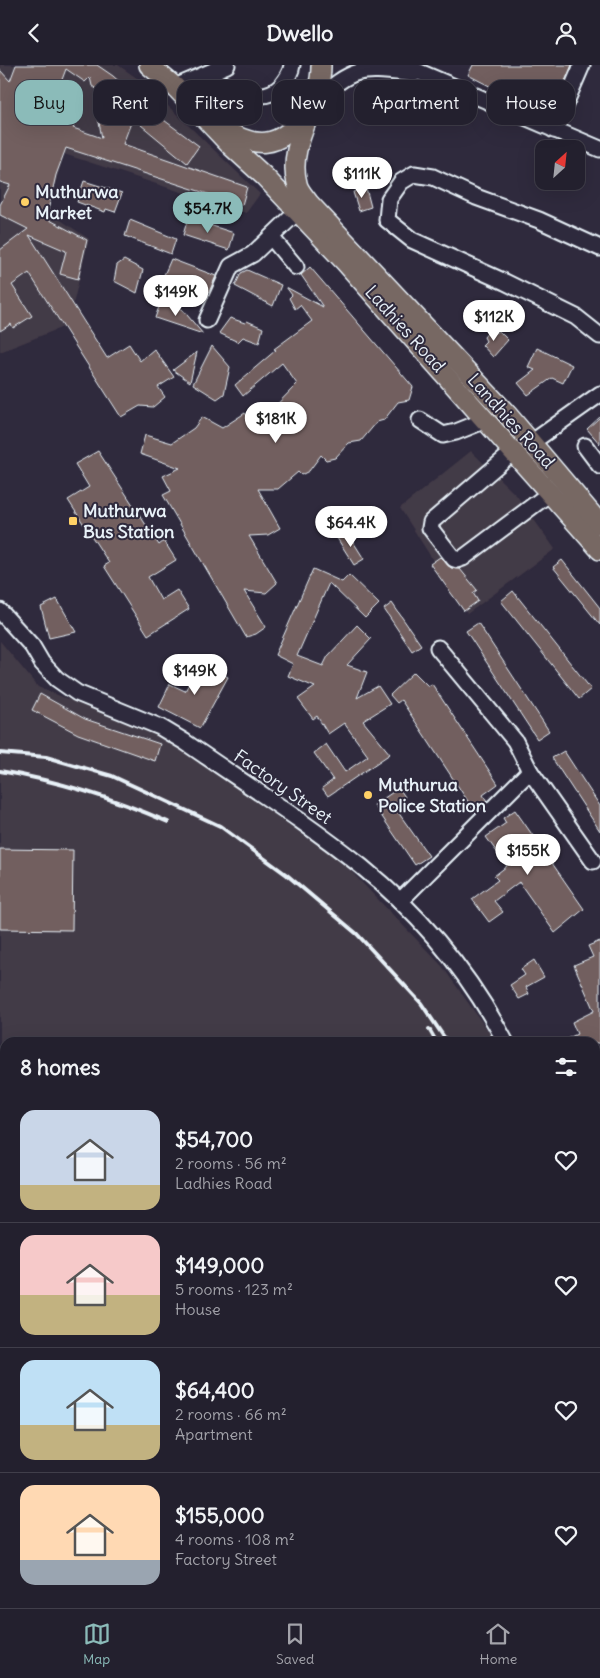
<!DOCTYPE html>
<html lang="en">
<head>
<meta charset="utf-8">
<style>
  body { margin:0; font-family:Delius,sans-serif; background:#2b2836; color:#f1f3f6; height:100vh; display:flex; flex-direction:column; font-size:19px; white-space:nowrap }
  * { box-sizing:border-box; margin:0 }
  p { font-size:16px; color:#a3a3aa }
  .icon { flex:none; width:28px; height:28px; fill:none; stroke:currentColor; stroke-width:2; stroke-linecap:round; stroke-linejoin:round }
  .map { position:relative; flex:1; overflow:hidden }
  .details { position:absolute; left:0px; top:972px; width:600px; height:571px; display:flex; flex-direction:column; background:#23202e; border-radius:15px 15px 0 0; box-shadow:0 5px 20px #0002,0 0 0 1px #403e4a }
  .details>* { flex:none }
  .hud { position:absolute; left:15px; top:15px; width:570px; height:45px; display:flex; gap:10px }
  .needle { width:32px; rotate:27deg }
  .tools { position:absolute; left:535px; top:75px; display:grid; gap:10px }
  .tools a { display:grid; place-items:center; width:50px; height:50px; border-radius:10px; background:#23202e; box-shadow:0 5px 20px #0002,0 0 0 1px #403e4a; font-size:25px }
  .price { position:absolute; translate:-50% -42px; padding:0 11px; border-radius:18px; background:#fff; color:#222; font-size:16px; line-height:32px; filter:drop-shadow(0 1px 2px #0008) }
  .price::after { content:''; position:absolute; left:50%; top:30px; width:15px; height:11px; margin-left:-8px; background:inherit; clip-path:polygon(0 0,100% 0,50% 100%) }
  .price.selected { background:#8bbbb9; color:#111 }
  ul { padding:0; list-style:none }
  li { display:flex; align-items:center; gap:15px; height:125px; padding:0 20px }
  li+li { border-top:1px solid #403e4a }
  li span { display:grid; place-items:center; flex:none; width:140px; height:100px; border-radius:15px; color:#555 }
  li>.icon { margin-inline-start:auto }
  span .icon { width:60px; height:60px; fill:#fffc; stroke-width:1 }
  li b { font-size:21px }
  h2 { display:flex; justify-content:space-between; align-items:center; height:60px; padding:0 20px; font-size:21px }
  .tag { padding:0 18px; border-radius:15px; background:#23202e; box-shadow:0 5px 20px #0002,0 0 0 1px #403e4a; font-size:18px; line-height:45px }
  .tag.selected { background:#8bbbb9; color:#111 }
  header { display:flex; justify-content:space-between; align-items:center; height:65px; padding:0 20px; background:#23202e; font-size:22px; font-weight:700 }
  .dock { display:flex; justify-content:space-around; align-items:center; height:70px; border-top:1px solid #403e4a; background:#23202e; font-size:14px; color:#a3a3aa }
  .dock a { display:grid; justify-items:center; gap:2px }
  .dock .selected { color:#8bbbb9 }
  .map>svg:first-child { display:block }
</style>
</head>
<body>
<header><svg class="icon" aria-label="back" viewBox="0 0 24 24"><path d="M15 5l-7 7 7 7"/></svg>Dwello<svg class="icon" aria-label="person" viewBox="0 0 24 24"><circle cx="12" cy="8" r="4"/><path d="M4 21q1-7 8-7t8 7"/></svg></header>
<div class="map">
<svg width="600" height="1543" viewBox="0 0 600 1543">
  <rect width="100%" height="100%" fill="#2f2a3d"/>
  <filter id="ink" filterUnits="userSpaceOnUse"><feTurbulence type="fractalNoise" baseFrequency=".02" numOctaves="2"/><feDisplacementMap in="SourceGraphic" scale="10" xChannelSelector="R" yChannelSelector="G"/><feConvolveMatrix kernelMatrix="1 2 1 2 8 2 1 2 1" color-interpolation-filters="sRGB"/></filter>
  <g filter="url(#ink)">
    <g fill="#433a47">
      <path d="M0,0H118L144,18L260,129L246,148L64,89L47,146L89,174L68,260L0,287Z"/>
      <path d="M471,386L517,431L555,484L467,549L400,443Z"/>
      <path d="M0,576L38,622L171,676L343,798L442,901L496,977L5,978V1539H595V1358L600,1392V1505H597L600,1543H0Z"/>
    </g>
    <g fill="#725f5e" stroke="#e8f1f8">
      <path d="M16,0H97L113,11L153,47L199,81L187,98L141,60L144,55L92,21L90,12L85,17L66,4L57,28L82,37L73,63L102,73L96,42L132,55L123,79L247,122L242,140L66,83L56,110L47,150L49,151L48,154L87,175L78,214L60,209L66,186L29,170L107,293L129,279L140,296L154,284L174,312L158,322L165,332L153,342L140,341L121,352L29,208L12,220L32,251L13,263L11,259L0,266V185L28,164L0,150V140L10,120L0,117V5L10,16Z"/>
      <path d="M473,0H572L554,42L534,33L531,43L508,34L509,31L468,10Z"/>
      <path d="M84,116L122,128L115,147L106,144L105,147L77,137Z"/>
      <path d="M366,123L371,142L359,146L353,127Z"/>
      <path d="M188,153L234,168L229,185L183,170Z"/>
      <path d="M130,155L176,174L171,189L125,171Z"/>
      <path d="M171,194L216,211L209,227L164,210Z"/>
      <path d="M124,195L143,205L137,228L114,216L117,200Z"/>
      <path d="M310,202L413,322L409,335L398,337L384,355L377,357L361,376L349,378L335,393L326,395L321,390L309,406L301,410L298,407L278,424H258L280,463L268,470L249,471L277,518L266,528L244,526L266,562L256,569L246,572L163,430L171,426L163,411L180,403L140,389L145,370L172,378L194,363L202,352L222,363L245,348L255,362L297,319L282,298L243,331L235,320L276,285L274,284L312,256L300,240L295,244L289,233L292,230L286,222L323,242L301,210Z"/>
      <path d="M247,205L281,220L273,241L235,221L241,208Z"/>
      <path d="M161,236L182,244L203,269L155,253Z"/>
      <path d="M230,253L245,258L247,256L263,263L259,278L243,272L238,277L219,268Z"/>
      <path d="M490,265L494,268L499,266L508,275L493,292L482,280L486,276L484,272Z"/>
      <path d="M212,281L230,302L224,329L217,334L193,319Z"/>
      <path d="M537,283L572,300L563,318L552,313L528,330L518,318L535,305L528,302Z"/>
      <path d="M197,287L190,317L173,305Z"/>
      <path d="M600,352V379L587,364Z"/>
      <path d="M98,386L159,480L164,476L176,495L148,512L161,535L177,525L189,544L148,570L104,501L109,498L68,435L89,422L75,399Z"/>
      <path d="M347,467L364,494L354,500L337,473Z"/>
      <path d="M440,492L451,503L460,504L477,525L473,528L478,536L464,546L430,499Z"/>
      <path d="M562,495L600,543V560L553,502Z"/>
      <path d="M313,504L342,517L349,510L379,539L365,553L329,518L297,591L323,601L328,591L357,560L371,574L347,600L367,607L357,633L378,621L390,639L363,656L390,689L328,731L322,723L333,715L314,688L326,679L345,707L368,691L344,658L328,669L317,651L313,654L298,634L315,622L288,611L293,599L275,590Z"/>
      <path d="M513,526L591,624L579,634L501,536Z"/>
      <path d="M57,534L76,567L49,573L41,542Z"/>
      <path d="M392,538L421,580L412,586L384,544Z"/>
      <path d="M478,558L549,666L537,674L466,566Z"/>
      <path d="M201,597L228,612L200,663L159,642L170,619L185,626Z"/>
      <path d="M414,607L428,621L432,619L498,719L483,730L487,736L475,747L401,635L397,638L390,630Z"/>
      <path d="M40,629L85,654L160,679L155,696L78,669L32,645Z"/>
      <path d="M564,686L600,741V766L552,693Z"/>
      <path d="M399,723L405,732L393,740L429,791L415,800L374,740Z"/>
      <path d="M515,745L584,844L555,868L519,817L494,836L503,847L489,857L472,834L498,815L494,811L507,801L486,772L506,758L503,753Z"/>
      <path d="M0,784L73,785L72,865L0,864Z"/>
      <path d="M600,876V978H558L577,969L572,957L594,946L574,900L593,892L588,881Z"/>
      <path d="M534,895L544,912L526,922L529,929L519,934L510,920L525,910L521,904Z"/>
    </g>
    <g fill="none" stroke-linecap="round" stroke-linejoin="round">
      <defs>
        <g id="minor">
          <path d="M403,0L600,84"/>
          <path d="M205,11C228,21 260,43 281,21C286,15 291,8 292,0"/>
          <path d="M175,22L227,0"/>
          <path d="M315,37C355,0 361,3 414,9"/>
          <path d="M554,65L582,0"/>
          <path d="M271,172L296,202"/>
          <path d="M600,183L539,155L476,132L433,112L414,109L401,117L389,134L387,155L412,175L505,217L576,252L600,271"/>
          <path d="M207,255L231,201L253,189L297,147"/>
          <path d="M420,355L443,370L456,367L486,355"/>
          <path d="M531,378L600,329"/>
          <path d="M585,381L600,401"/>
          <path d="M514,386L431,457L430,463L454,494L457,495L463,493L550,428"/>
          <path d="M0,546L32,581L42,598L57,614L77,628L160,662L185,677C244,718 306,757 362,802C421,850 471,911 506,978"/>
          <path d="M438,583L515,676L530,706"/>
          <path d="M400,836L530,706L593,796"/>
          <path d="M0,1031L5,1032"/>
          <path d="M0,1121H5"/>
          <path d="M595,1185L600,1198"/>
          <path d="M0,1531H5"/>
          <path d="M180,1543L181,1539"/>
          <path d="M296,1543V1539"/>
          <path d="M523,1543L524,1539"/>
        </g>
        <g id="major">
          <path d="M149,0L175,22L230,80L264,111L345,197L600,485"/>
          <path d="M321,0C322,40 286,78 297,118C298,125 305,132 309,138L507,349L600,459"/>
          <path d="M220,62C255,84 279,85 305,49"/>
        </g>
      </defs>
      <use href="#minor" stroke="#e8f1f8" stroke-width="19"/>
      <use href="#major" stroke="#e8f1f8" stroke-width="22"/>
      <use href="#minor" stroke="#2f2a3d" stroke-width="15"/>
      <use href="#major" stroke="#776864" stroke-width="19"/>
      <g stroke="#e8f1f8" stroke-width="4">
        <path d="M0,688L46,692L112,711L220,761L287,810L357,869L421,938L448,978"/>
        <path d="M0,706C59,716 113,733 168,757"/>
        <path d="M429,964L437,978"/>
        <path d="M570,1539V1543"/>
        <path d="M581,1539V1543"/>
      </g>
    </g>
  </g>
  <g fill="#ffd166" stroke="#2f2a3d" stroke-width="2">
    <circle cx="25" cy="137" r="5"/>
    <rect x="68" y="451" width="10" height="10" rx="2.5"/>
    <circle cx="368" cy="730" r="5"/>
  </g>
  <g text-anchor="middle" stroke-width="4" stroke-linejoin="round" paint-order="stroke">
    <g font-size="18" font-weight="bold" fill="#e8f1f8" stroke="#2f2a3d" text-anchor="start">
      <text x="35" y="133">Muthurwa<tspan x="35" dy="21">Market</tspan></text>
      <text x="83" y="452">Muthurwa<tspan x="83" dy="21">Bus Station</tspan></text>
      <text x="378" y="726">Muthurua<tspan x="378" dy="21">Police Station</tspan></text>
    </g>
    <g font-size="18" fill="#e8f1f8" stroke="#2f2a3d">
      <text transform="translate(405 264) rotate(48)" y="6">Ladhies Road</text>
      <text transform="translate(511 356) rotate(48)" y="6">Landhies Road</text>
      <text transform="translate(283 722) rotate(35)" y="6">Factory Street</text>
    </g>
  </g>
</svg>
<div class="tools">
<a><svg class="needle" viewBox="-14 -14 28 28"><path d="M0-13l5 13h-10z" fill="#e53935"/><path d="M0 13l5-13h-10z" fill="#a3a3aa"/></svg></a>
</div>
<b class="price" style="left:362px;top:134px">$111K</b>
<b class="price selected" style="left:208px;top:169px">$54.7K</b>
<b class="price" style="left:176px;top:252px">$149K</b>
<b class="price" style="left:494px;top:277px">$112K</b>
<b class="price" style="left:276px;top:379px">$181K</b>
<b class="price" style="left:351px;top:483px">$64.4K</b>
<b class="price" style="left:195px;top:631px">$149K</b>
<b class="price" style="left:528px;top:811px">$155K</b>
<div class="hud">
<a class="tag selected">Buy</a>
<a class="tag">Rent</a>
<a class="tag">Filters</a>
<a class="tag">New</a>
<a class="tag">Apartment</a>
<a class="tag">House</a>
</div>
<section class="details">
<h2>8 homes<svg class="icon" aria-label="filters" viewBox="0 0 24 24"><path d="M4 7h16M4 17h16"/><circle cx="9" cy="7" r="2"/><circle cx="15" cy="17" r="2"/></svg></h2>
<ul>
<li><span style="background:linear-gradient(#c9d6e8 75%,#c2b280 0)"><svg class="icon" aria-label="home" viewBox="0 0 24 24"><path d="M3 11l9-7 9 7M6 9v11h12V9"/></svg></span><div><b>$54,700</b><p>2 rooms · 56 m²</p><p>Ladhies Road</p></div><svg class="icon" aria-label="heart" viewBox="0 0 24 24"><path d="M12 20l-8-8c-3-5 5-10 8-4 3-6 11-1 8 4z"/></svg></li>
<li><span style="background:linear-gradient(#f6c9c9 60%,#c2b280 0)"><svg class="icon" aria-label="home" viewBox="0 0 24 24"><path d="M3 11l9-7 9 7M6 9v11h12V9"/></svg></span><div><b>$149,000</b><p>5 rooms · 123 m²</p><p>House</p></div><svg class="icon" aria-label="heart" viewBox="0 0 24 24"><path d="M12 20l-8-8c-3-5 5-10 8-4 3-6 11-1 8 4z"/></svg></li>
<li><span style="background:linear-gradient(#bfe0f5 65%,#c2b280 0)"><svg class="icon" aria-label="home" viewBox="0 0 24 24"><path d="M3 11l9-7 9 7M6 9v11h12V9"/></svg></span><div><b>$64,400</b><p>2 rooms · 66 m²</p><p>Apartment</p></div><svg class="icon" aria-label="heart" viewBox="0 0 24 24"><path d="M12 20l-8-8c-3-5 5-10 8-4 3-6 11-1 8 4z"/></svg></li>
<li><span style="background:linear-gradient(#ffd9b3 75%,#9aa5b1 0)"><svg class="icon" aria-label="home" viewBox="0 0 24 24"><path d="M3 11l9-7 9 7M6 9v11h12V9"/></svg></span><div><b>$155,000</b><p>4 rooms · 108 m²</p><p>Factory Street</p></div><svg class="icon" aria-label="heart" viewBox="0 0 24 24"><path d="M12 20l-8-8c-3-5 5-10 8-4 3-6 11-1 8 4z"/></svg></li>
</ul>
</section>
</div>
<nav class="dock">
<a class="selected"><svg class="icon" aria-label="map" viewBox="0 0 24 24"><path d="M3 6l6-2 6 2 6-2v14l-6 2-6-2-6 2zM9 4v14M15 6v14"/></svg>Map</a>
<a><svg class="icon" aria-label="saved" viewBox="0 0 24 24"><path d="M7 4h10v16l-5-4-5 4z"/></svg>Saved</a>
<a><svg class="icon" aria-label="home" viewBox="0 0 24 24"><path d="M3 11l9-7 9 7M6 9v11h12V9"/></svg>Home</a>
</nav>
</body>
</html>
